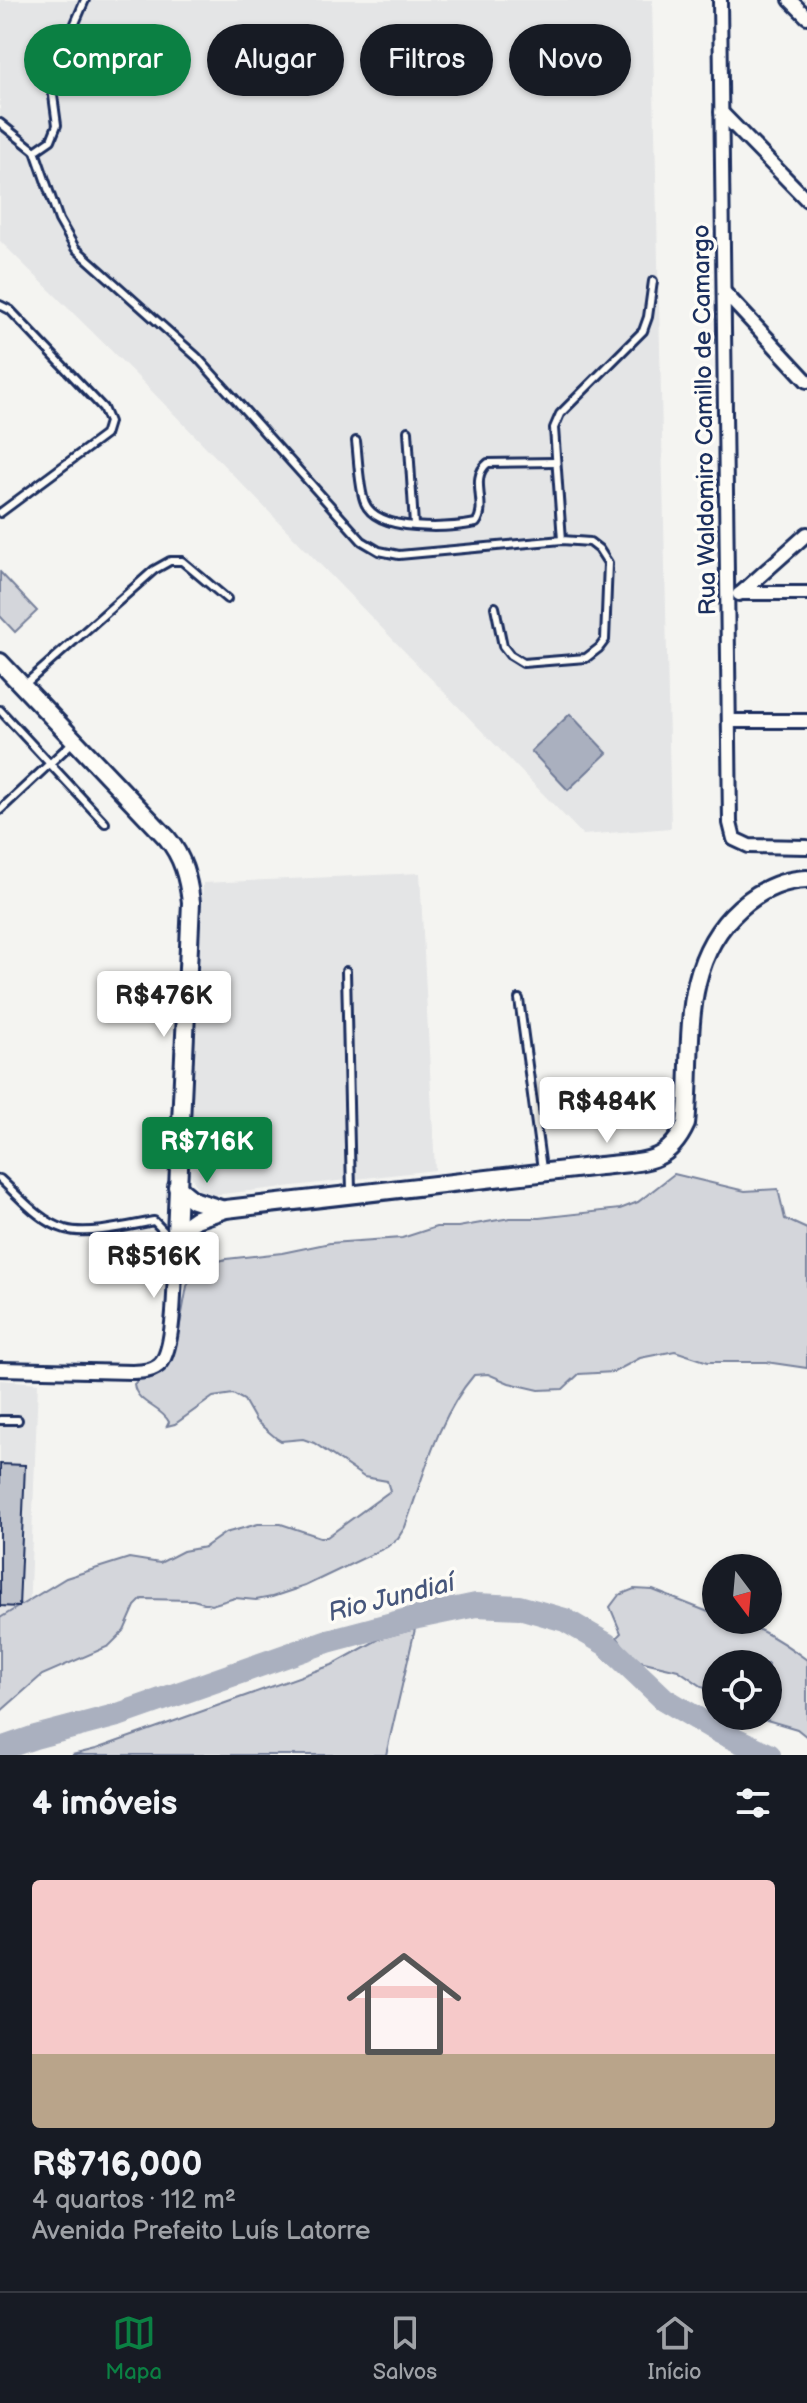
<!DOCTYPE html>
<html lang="pt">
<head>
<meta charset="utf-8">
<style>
  body { margin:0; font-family:"Balsamiq Sans",sans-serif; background:#242831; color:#f1f3f6; height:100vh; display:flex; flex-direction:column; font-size:30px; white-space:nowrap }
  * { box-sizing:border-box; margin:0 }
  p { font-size:26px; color:#9ea1a6 }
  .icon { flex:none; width:44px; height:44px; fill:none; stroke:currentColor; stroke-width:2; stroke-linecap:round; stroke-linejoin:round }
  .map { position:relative; height:1755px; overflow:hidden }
  .drawer { display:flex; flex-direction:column; background:#171b24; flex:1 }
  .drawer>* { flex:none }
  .banner { position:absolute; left:24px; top:24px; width:760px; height:72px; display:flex; gap:16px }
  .needle { width:52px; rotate:164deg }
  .buttons { position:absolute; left:702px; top:1554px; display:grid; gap:16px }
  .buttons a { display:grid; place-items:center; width:80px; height:80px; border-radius:50%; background:#171b24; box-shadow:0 2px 6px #0004; font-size:40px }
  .price { position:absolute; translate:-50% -68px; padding:0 18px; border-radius:8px; background:#fff; color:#222; font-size:26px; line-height:52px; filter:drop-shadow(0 2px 4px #0008) }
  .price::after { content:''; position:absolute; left:50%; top:48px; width:24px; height:18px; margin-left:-12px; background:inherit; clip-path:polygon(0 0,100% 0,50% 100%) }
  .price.active { background:#0b8043; color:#fff }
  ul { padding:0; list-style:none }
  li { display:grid; align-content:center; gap:16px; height:424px; padding:0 32px }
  li span { display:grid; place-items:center; height:248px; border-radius:8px; color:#555 }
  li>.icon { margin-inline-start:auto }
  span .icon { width:144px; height:144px; fill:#fffc; stroke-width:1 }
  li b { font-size:34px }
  h2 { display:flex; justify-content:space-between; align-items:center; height:96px; padding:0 32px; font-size:34px }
  .chip { padding:0 28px; border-radius:36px; background:#171b24; box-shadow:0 2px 6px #0004; font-size:28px; line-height:72px }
  .chip.active { background:#0b8043; color:#fff }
  .dock { display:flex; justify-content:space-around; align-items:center; height:112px; border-top:2px solid #363941; background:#171b24; font-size:22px; color:#9ea1a6 }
  .dock a { display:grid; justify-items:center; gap:4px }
  .dock .active { color:#0b8043 }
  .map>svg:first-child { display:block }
</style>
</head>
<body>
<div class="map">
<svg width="807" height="1755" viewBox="0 0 807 1755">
  <rect width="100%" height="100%" fill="#f4f4f1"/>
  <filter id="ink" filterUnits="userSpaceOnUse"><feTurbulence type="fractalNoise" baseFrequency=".0125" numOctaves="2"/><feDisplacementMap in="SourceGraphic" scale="16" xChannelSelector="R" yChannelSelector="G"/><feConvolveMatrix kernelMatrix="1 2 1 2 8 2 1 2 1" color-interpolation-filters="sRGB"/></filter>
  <g filter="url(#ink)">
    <g fill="#e4e5e6">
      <path d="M0,0H652L671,828L583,835L138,377L0,241Z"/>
      <path d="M420,873L435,1170L213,1195L198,1189L187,1169L203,883Z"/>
      <path d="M0,1380L38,1383L29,1615L0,1622Z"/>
    </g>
    <g fill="#d4d6db" stroke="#78829c" stroke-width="2">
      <path d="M0,572L37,611L15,632L0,616Z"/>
      <path d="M674,1174L745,1191L778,1189L785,1219L807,1229V1368L766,1362H708L675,1351L640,1358L614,1372L579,1374L563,1389L539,1390L509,1383L488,1374L474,1375C438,1417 424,1475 405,1527L398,1538L387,1547L305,1586L272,1597L256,1600L235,1598L211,1605L193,1600L142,1599L135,1606L124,1631L109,1646L42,1675L0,1712V1618L66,1578L129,1558L160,1563L183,1551L205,1547L225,1533L258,1524H281L320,1537H327L390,1491L387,1481L364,1477L314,1443L303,1439L281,1441L276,1438L256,1421L244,1400L233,1394L213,1397L175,1424L167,1426L169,1422C161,1406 136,1404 134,1384L141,1377L164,1367L171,1360L177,1341L187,1286L194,1274L206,1265L226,1259L282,1253L330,1243L402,1238L436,1227H458L510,1218H539L620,1209L638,1202Z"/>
      <path d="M634,1589L653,1590L716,1615V1620C751,1620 780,1640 807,1660V1737L797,1729L753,1716H768V1664H716V1696L678,1670L640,1661L627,1651L617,1637L621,1633L610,1607L619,1595Z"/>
      <path d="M415,1629L386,1755H72L96,1749L332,1665L381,1638Z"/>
    </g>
    <path fill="#aab0bf" stroke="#717c98" stroke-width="2" d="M570,714L607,753L568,790L531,751Z"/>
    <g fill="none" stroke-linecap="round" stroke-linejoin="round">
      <path stroke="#aab0bf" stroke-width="24" d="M0,1749L35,1737L118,1715L328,1641L418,1617L476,1605L519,1607L565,1620L606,1644L664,1699L718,1731L769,1755"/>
    </g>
    <path fill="#bfc3cc" stroke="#1b2f5e" stroke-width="2" d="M0,1464L25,1465L19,1607L0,1606Z"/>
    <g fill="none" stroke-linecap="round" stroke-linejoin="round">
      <defs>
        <g id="service">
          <path d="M0,123L35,151L51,140L57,125L52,88L55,70L85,0"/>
          <path d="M35,151L59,220L75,248L197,357L362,541L379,551L399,555L562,540L590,542L599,549L608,563L605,640L599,648L586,658L523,663L510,655L503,646L495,607"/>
          <path d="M0,305L10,310L103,408L109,422L105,435L0,513"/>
          <path d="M408,431L414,525"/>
          <path d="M356,441C358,456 359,490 365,503C378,533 449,528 476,523C489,505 468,479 488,463L556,462"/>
          <path d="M562,540L554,428L560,414L643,331L648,317L653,281"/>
          <path d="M23,686L154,570L170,561H182L227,599"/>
          <path d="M0,710L105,823"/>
          <path d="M0,810L74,741"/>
          <path d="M346,971L351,1191"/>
          <path d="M519,999L542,1169"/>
          <path d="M0,1179C19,1196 40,1222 65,1229C87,1236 132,1225 154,1221L173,1241"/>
          <path d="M0,1420H18"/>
        </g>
        <g id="minor">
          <path d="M720,0L730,823L734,839L749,846L807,847"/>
          <path d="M790,0L807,17"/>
          <path d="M721,112L807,200"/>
          <path d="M725,293L807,381"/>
          <path d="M741,593L807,534"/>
          <path d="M739,594L741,593H807"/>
          <path d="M729,721H807"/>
          <path d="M0,1369L132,1372C143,1372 154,1371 161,1363C177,1344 174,1260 176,1233"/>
        </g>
        <g id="secondary">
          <path d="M0,662L167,838C183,857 188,878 191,902L176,1233"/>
          <path d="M177,1187L193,1200L221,1209"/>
          <path d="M176,1233L196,1219L226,1209L600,1166C641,1161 667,1166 686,1124C694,1049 677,964 740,908C759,891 782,880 807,879"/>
        </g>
      </defs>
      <use href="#service" stroke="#1b2f5e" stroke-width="12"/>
      <use href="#minor" stroke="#1b2f5e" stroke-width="18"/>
      <use href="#secondary" stroke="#1b2f5e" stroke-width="22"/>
      <use href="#service" stroke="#fdfcf7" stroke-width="6"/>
      <use href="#minor" stroke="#fdfcf7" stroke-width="12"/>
      <use href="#secondary" stroke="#fdfcf7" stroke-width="16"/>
    </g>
  </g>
  <g text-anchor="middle" stroke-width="7" stroke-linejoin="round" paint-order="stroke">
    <g font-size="24" fill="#1b2f5e" stroke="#fdfcf7">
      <text transform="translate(704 420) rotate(-91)" y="8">Rua Waldomiro Camillo de Camargo</text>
    </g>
    <g font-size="26" font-style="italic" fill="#46567b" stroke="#fdfcf7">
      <text transform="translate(391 1597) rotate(-14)" y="9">Rio Jundiaí</text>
    </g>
  </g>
</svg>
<div class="buttons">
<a><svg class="needle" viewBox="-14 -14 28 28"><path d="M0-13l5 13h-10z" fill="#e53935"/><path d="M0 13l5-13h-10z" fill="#9ea1a6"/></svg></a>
<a><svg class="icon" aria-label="locate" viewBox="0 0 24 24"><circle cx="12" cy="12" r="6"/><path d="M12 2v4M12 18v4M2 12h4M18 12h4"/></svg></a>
</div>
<b class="price" style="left:164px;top:1039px">R$476K</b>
<b class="price" style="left:607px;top:1145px">R$484K</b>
<b class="price active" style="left:207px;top:1185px">R$716K</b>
<b class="price" style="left:154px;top:1300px">R$516K</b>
<div class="banner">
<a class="chip active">Comprar</a>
<a class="chip">Alugar</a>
<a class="chip">Filtros</a>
<a class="chip">Novo</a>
</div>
</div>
<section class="drawer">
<h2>4 imóveis<svg class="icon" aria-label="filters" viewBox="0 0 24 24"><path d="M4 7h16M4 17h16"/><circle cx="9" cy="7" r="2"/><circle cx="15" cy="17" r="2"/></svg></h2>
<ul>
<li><span style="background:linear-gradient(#f6c9c9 70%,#b9a48a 0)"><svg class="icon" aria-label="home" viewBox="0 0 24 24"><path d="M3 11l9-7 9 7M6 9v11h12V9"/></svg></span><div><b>R$716,000</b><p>4 quartos · 112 m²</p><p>Avenida Prefeito Luís Latorre</p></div></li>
</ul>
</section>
<nav class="dock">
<a class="active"><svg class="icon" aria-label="map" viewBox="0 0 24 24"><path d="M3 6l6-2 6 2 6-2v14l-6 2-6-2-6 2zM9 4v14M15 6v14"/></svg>Mapa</a>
<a><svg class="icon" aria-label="saved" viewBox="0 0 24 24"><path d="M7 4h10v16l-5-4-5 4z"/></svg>Salvos</a>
<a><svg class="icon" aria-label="home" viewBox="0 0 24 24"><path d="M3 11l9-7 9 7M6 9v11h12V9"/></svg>Início</a>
</nav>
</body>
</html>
